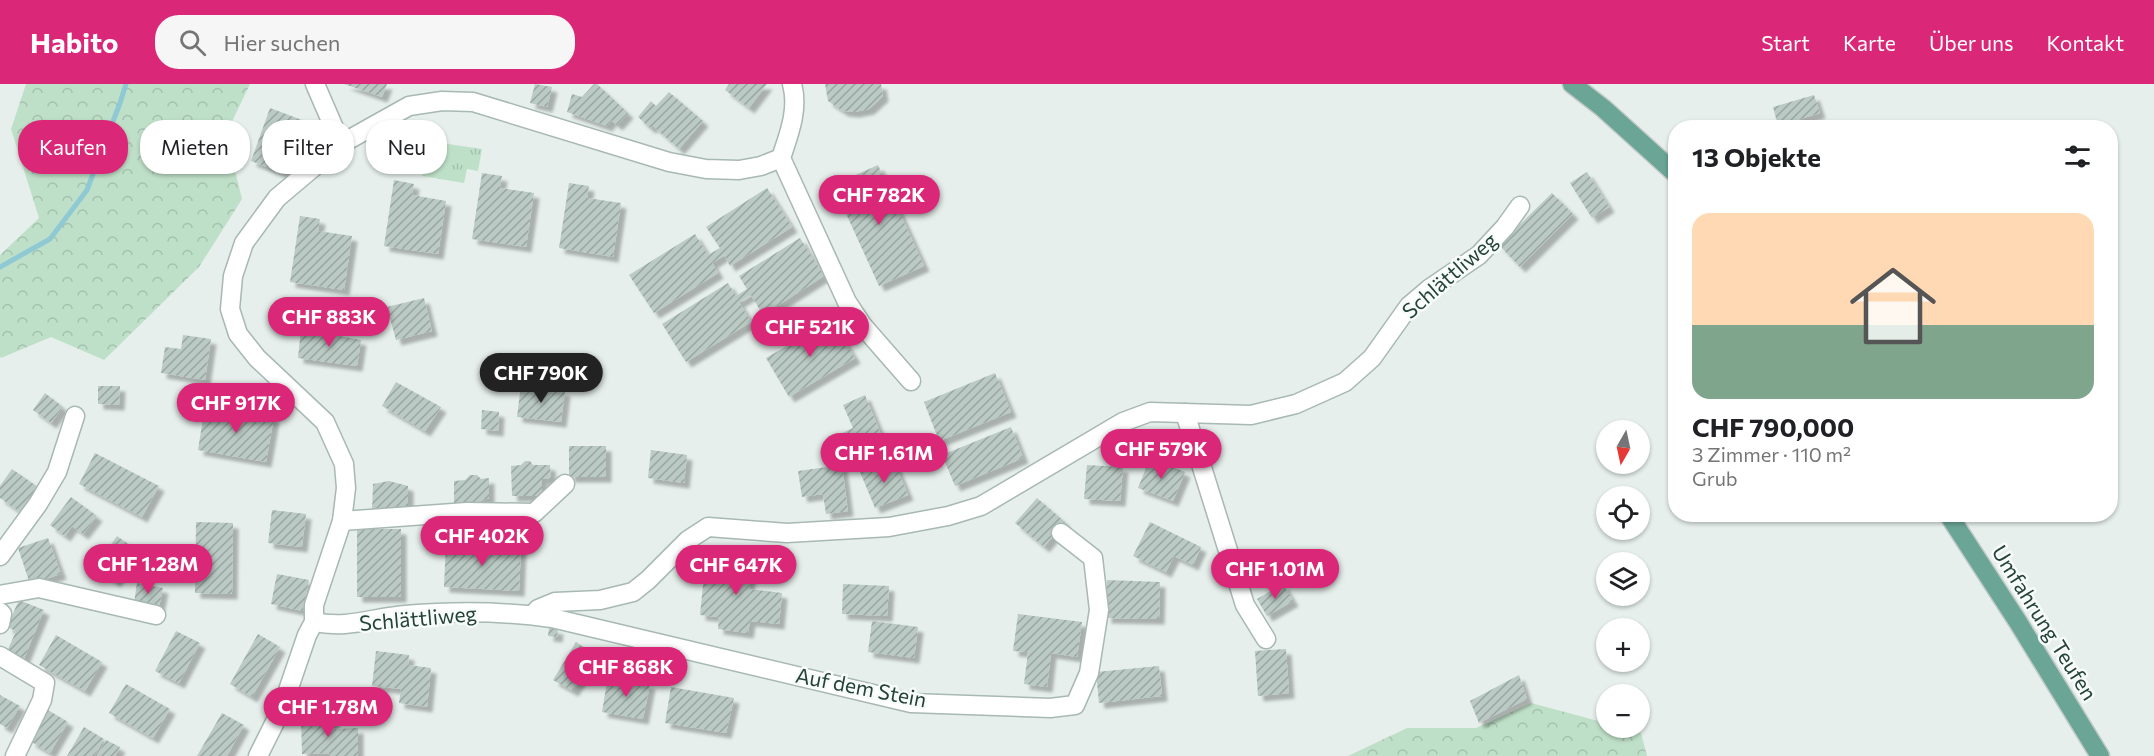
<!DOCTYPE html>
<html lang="de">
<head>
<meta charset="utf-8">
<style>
  body { margin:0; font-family:Commissioner,sans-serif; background:#f6f6f6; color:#202124; height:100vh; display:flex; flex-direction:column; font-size:22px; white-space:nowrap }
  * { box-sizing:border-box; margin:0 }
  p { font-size:20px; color:#757577 }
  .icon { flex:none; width:33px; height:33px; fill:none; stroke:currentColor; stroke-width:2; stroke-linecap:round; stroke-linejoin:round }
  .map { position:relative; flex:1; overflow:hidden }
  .side { position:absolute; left:1668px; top:36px; width:450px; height:402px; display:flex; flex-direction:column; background:#fff; border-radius:24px; box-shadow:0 2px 4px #0004 }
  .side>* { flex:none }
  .guide { position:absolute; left:18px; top:36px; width:570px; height:54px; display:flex; gap:12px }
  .needle { width:39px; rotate:189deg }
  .controls { position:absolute; left:1596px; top:336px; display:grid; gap:12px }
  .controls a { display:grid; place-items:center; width:54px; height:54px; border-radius:50%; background:#fff; box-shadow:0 2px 4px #0004; font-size:30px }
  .price { position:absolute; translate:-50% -51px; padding:0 14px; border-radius:21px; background:#db2777; color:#fff; font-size:20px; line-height:39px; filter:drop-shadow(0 2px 3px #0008) }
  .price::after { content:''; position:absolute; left:50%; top:36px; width:18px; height:14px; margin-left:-9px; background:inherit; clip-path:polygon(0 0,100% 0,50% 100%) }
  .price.selected { background:#222; color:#fff }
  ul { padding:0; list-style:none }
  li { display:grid; align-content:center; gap:12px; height:318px; padding:0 24px }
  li+li { border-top:2px solid #e0e0e0 }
  li span { display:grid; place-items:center; height:186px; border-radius:18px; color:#555 }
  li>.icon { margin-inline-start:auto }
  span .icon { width:108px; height:108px; fill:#fffc; stroke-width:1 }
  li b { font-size:26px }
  h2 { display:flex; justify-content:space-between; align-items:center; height:72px; padding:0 24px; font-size:26px }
  .pill { padding:0 21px; border-radius:24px; background:#fff; box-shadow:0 2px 4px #0004; font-size:21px; line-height:54px }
  .pill.selected { background:#db2777; color:#fff }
  header { display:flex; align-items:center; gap:36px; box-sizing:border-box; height:84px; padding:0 30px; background:#db2777; color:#fff }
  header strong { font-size:28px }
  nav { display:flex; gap:33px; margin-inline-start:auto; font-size:21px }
  .search { width:420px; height:54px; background:#f6f6f6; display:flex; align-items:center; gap:15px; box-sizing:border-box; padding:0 21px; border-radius:24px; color:#757577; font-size:22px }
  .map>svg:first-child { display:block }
</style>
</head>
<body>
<header>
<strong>Habito</strong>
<div class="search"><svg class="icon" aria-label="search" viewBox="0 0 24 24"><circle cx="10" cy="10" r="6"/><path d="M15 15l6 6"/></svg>Hier suchen</div>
<nav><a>Start</a><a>Karte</a><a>Über uns</a><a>Kontakt</a></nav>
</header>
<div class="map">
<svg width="2154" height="672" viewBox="0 0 2154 672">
  <defs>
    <pattern id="forest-crowns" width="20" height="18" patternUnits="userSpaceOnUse" patternTransform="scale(1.5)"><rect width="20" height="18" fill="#bfe0c8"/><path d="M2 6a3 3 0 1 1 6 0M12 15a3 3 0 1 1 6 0" fill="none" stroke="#a4c1ad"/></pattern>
    <pattern id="park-tufts" width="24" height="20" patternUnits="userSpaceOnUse" patternTransform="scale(1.5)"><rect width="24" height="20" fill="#bfe0c8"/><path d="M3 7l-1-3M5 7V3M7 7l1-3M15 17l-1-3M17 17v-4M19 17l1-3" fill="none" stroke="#a4c1ad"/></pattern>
    <pattern id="building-hatch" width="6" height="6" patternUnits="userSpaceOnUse" patternTransform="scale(1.5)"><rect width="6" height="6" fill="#bbcac4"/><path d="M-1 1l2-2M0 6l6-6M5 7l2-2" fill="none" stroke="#98a6a0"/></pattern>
    <filter id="shadow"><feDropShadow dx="5.5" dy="5.5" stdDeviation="1.5" flood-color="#0004"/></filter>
  </defs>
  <rect width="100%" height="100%" fill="#e6efeb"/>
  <g fill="url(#forest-crowns)">
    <path d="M26,0H250L226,50L242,115L199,183L104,276L51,253L1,274L0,272V171L39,134L11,45Z"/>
    <path d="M1531,619L1606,639V644H1622L1641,649L1647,672H1348L1407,644H1476Z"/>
  </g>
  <path fill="url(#park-tufts)" d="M427,57L482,65L478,87L467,85L464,99L422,92Z"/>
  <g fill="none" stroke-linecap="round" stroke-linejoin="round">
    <path stroke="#8ec9d4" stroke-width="5" d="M0,183L50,155L87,106L120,19L126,0"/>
  </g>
  <g fill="url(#building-hatch)" filter="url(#shadow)">
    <path d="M344,0H387L382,13Z"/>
    <path d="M535,0L552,3L547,23L530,19Z"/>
    <path d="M594,0H597L628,29L617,41L611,36L607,42L567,28L572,10L582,13Z"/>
    <path d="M729,0H767L749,24L725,6Z"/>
    <path d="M825,0H881L883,12L869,25L854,28L843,27L828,17Z"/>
    <path d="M669,8L703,37L679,65L653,42L650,44L638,33L651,17L656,22Z"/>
    <path d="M1814,11L1820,29L1778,42L1773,23Z"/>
    <path d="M270,24L302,36L283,89L251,77Z"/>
    <path d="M878,81L924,182L879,202L833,101Z"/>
    <path d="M1587,88L1609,123L1592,134L1570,99Z"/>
    <path d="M482,89L502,92L500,104L534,109L526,163L472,155Z"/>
    <path d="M394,96L414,100L412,111L446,117L438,170L384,162Z"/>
    <path d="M569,99L589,102L587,114L621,119L613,173L559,164Z"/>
    <path d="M767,104L792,143L730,182L724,171L712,179L718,189L654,229L629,191L695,150L708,171L720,164L706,143Z"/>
    <path d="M1552,109L1573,130L1520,183L1499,161Z"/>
    <path d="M300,132L320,135L318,147L352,152L344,206L290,198Z"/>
    <path d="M800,154L824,192L763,231L751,211L739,218L751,238L686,278L662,240L728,199L736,212L747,205L739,192Z"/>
    <path d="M424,214L432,247L396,256L387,223Z"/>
    <path d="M832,236L855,274L789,313L766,274Z"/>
    <path d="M301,245L361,256L357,282L298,274Z"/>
    <path d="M183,251L211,255L205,296L161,289L165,263L181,265Z"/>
    <path d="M995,289L1011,328L939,357L924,318Z"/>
    <path d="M396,298L441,323L425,347L382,322Z"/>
    <path d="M521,301L565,307L561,338L517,333Z"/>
    <path d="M98,302H120L119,321L98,320Z"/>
    <path d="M45,309L63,323L51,339L33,326Z"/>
    <path d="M865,311L882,353L847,368L840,350L853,344L843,321Z"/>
    <path d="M205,322L274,333L266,378L198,366Z"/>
    <path d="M482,326L499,328L498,347L481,345Z"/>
    <path d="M1011,343L1023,374L955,402L942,371Z"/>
    <rect x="569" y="362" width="37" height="31"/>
    <path d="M651,366L687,371L684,399L648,394Z"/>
    <path d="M95,369L159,402L142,433L79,400Z"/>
    <path d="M1150,374L1185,388L1173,417L1138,404Z"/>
    <path d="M893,375L908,411L875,424L860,388Z"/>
    <path d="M525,377H530L533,381H550L551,395H542V412H512L511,382L521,381Z"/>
    <path d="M842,381L848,427L826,430L823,410L802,413L798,387Z"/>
    <path d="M1087,381L1123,383L1120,417L1084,415Z"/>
    <path d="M12,385L38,403L20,428L0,414V402Z"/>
    <path d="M470,391H477L481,395L489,394V415H483L484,422H454V397L465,396Z"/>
    <path d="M389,397L408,402V428L372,427L373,400Z"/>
    <path d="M71,413L97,432L83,450L72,442L65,452L50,441Z"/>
    <path d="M1037,414L1065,438L1044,463L1015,439Z"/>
    <path d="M272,426L306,430L302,463L268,459Z"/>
    <path d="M196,438L233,439L232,510L195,509Z"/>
    <path d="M1150,438L1201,463L1193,481L1174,472L1166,488L1133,472Z"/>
    <rect x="357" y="445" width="44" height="68"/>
    <path d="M117,452L137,466L115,498L95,483Z"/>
    <path d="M48,454L61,490L30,500L18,464Z"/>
    <path d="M446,459L521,463L519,507L444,503Z"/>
    <path d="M706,472L752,477L749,505L782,509L779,540L750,537L748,549L718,545L719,533L700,531Z"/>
    <path d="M277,490L309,496L303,527L271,520Z"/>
    <path d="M1107,496L1160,498L1159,535L1106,534Z"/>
    <path d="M137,499L163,504L159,523L134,519Z"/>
    <path d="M843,500L889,502L887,532L842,530Z"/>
    <path d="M1283,500L1293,517L1267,532L1257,515Z"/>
    <path d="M19,516L44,526L23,577L6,570L16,547L7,543Z"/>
    <path d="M1018,530L1082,538L1077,573L1051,569L1047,603L1024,600L1028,568L1013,567Z"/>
    <path d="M872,537L918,543L914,574L868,568Z"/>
    <path d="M549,544L558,545L557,553L548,552Z"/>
    <path d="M176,547L200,559L179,599L155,587Z"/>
    <path d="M258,550L280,563L252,613L230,600Z"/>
    <path d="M56,551L102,578L85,607L39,581Z"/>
    <path d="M576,558L596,571L573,607L553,596Z"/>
    <path d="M1286,565L1289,609L1258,612L1255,567Z"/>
    <path d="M376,567L409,571L408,581L431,584L427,623L399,619L401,605L372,602Z"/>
    <path d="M1159,582L1162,612L1099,619L1096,588Z"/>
    <path d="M1519,591L1527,615L1479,639L1470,617Z"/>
    <path d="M608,592L650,600L643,635L602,628Z"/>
    <path d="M126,600L170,625L153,654L109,629Z"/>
    <path d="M671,603L734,614L726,649L665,639Z"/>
    <path d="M0,611L20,622L7,644L0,640Z"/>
    <path d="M48,626L68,638L50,669L30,657Z"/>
    <path d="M222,629L244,641L227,672H197Z"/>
    <path d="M301,634H334V645L358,644V672H330V669L302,670Z"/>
    <path d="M84,643L104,655L94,672H67Z"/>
    <path d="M106,656L120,663L115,672H97Z"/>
  </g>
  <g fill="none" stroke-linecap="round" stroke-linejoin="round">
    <defs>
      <g id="minor">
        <path d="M315,0L341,60"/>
        <path d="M781,74L847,218L863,242L911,297"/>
        <path d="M1185,329L1245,521L1266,555"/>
        <path d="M342,437L467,428L534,429L565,400"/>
        <path d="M0,472L38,420L57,388L75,332"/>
        <path d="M0,511L39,504L156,531"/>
        <path d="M0,528L2,530L0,540"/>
        <path d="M533,531L538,525L555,518L600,516L633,508L648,496L688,456L708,443L787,449L889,443L948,432L981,422L1123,338L1150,328L1251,331L1296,320L1345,298L1372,274L1409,222L1429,205L1479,171L1505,143L1520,122"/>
        <path d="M314,538C348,545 371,534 405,531C454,527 503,527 552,534L911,619L1050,624L1075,621L1089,589L1099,526L1093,474L1061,449"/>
        <path d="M0,572L45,599L42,616L15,672"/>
        <path d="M258,672L282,624L307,551L314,538V521L342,437L346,404L344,380L325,338L257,274L238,250L230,225L233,192L244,159L277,114L341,60L409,22L442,17L473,18L669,78L706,85L739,86L761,82L781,74C789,50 799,25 792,0"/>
      </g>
      <g id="major">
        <path d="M1572,0L1603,24L1676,90"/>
        <path d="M1948,430L2018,538L2100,672"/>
      </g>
    </defs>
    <use href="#minor" stroke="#a8b8b2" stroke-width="21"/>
    <use href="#major" stroke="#c2cac8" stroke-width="21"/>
    <use href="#minor" stroke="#fff" stroke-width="18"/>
    <use href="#major" stroke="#6aa596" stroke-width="18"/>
  </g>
  <g text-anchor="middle" stroke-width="5" stroke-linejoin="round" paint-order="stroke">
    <g font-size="21" fill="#24423a" stroke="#f7fbf9">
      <text transform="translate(1450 192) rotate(-41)" y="7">Schlättliweg</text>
      <text transform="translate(418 535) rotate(-5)" y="7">Schlättliweg</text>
      <text transform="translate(2044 539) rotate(58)" y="7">Umfahrung Teufen</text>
      <text transform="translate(861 604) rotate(11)" y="7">Auf dem Stein</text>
    </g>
  </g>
</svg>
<div class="controls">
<a><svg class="needle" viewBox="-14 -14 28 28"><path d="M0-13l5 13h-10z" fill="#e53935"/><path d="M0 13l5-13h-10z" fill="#757577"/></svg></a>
<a><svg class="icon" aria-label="locate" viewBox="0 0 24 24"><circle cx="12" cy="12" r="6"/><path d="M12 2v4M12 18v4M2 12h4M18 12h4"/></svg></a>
<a><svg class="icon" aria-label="layers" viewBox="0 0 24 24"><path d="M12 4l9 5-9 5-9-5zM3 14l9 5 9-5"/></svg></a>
<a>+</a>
<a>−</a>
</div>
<b class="price" style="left:879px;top:142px">CHF 782K</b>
<b class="price" style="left:329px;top:264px">CHF 883K</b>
<b class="price" style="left:810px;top:274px">CHF 521K</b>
<b class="price selected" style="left:541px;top:320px">CHF 790K</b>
<b class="price" style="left:236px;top:350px">CHF 917K</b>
<b class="price" style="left:1161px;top:396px">CHF 579K</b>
<b class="price" style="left:884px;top:400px">CHF 1.61M</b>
<b class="price" style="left:482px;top:483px">CHF 402K</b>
<b class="price" style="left:148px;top:511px">CHF 1.28M</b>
<b class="price" style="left:736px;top:512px">CHF 647K</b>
<b class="price" style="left:1275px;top:516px">CHF 1.01M</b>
<b class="price" style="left:626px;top:614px">CHF 868K</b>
<b class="price" style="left:328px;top:654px">CHF 1.78M</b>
<div class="guide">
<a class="pill selected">Kaufen</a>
<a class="pill">Mieten</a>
<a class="pill">Filter</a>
<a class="pill">Neu</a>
</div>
<section class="side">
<h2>13 Objekte<svg class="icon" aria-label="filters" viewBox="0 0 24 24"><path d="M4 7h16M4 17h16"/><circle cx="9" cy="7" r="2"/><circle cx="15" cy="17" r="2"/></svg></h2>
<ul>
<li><span style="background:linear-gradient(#ffd9b3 60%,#7fa58c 0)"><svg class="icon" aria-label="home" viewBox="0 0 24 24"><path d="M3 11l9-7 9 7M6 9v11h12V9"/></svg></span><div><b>CHF 790,000</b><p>3 Zimmer · 110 m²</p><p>Grub</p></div></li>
</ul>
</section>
</div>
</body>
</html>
